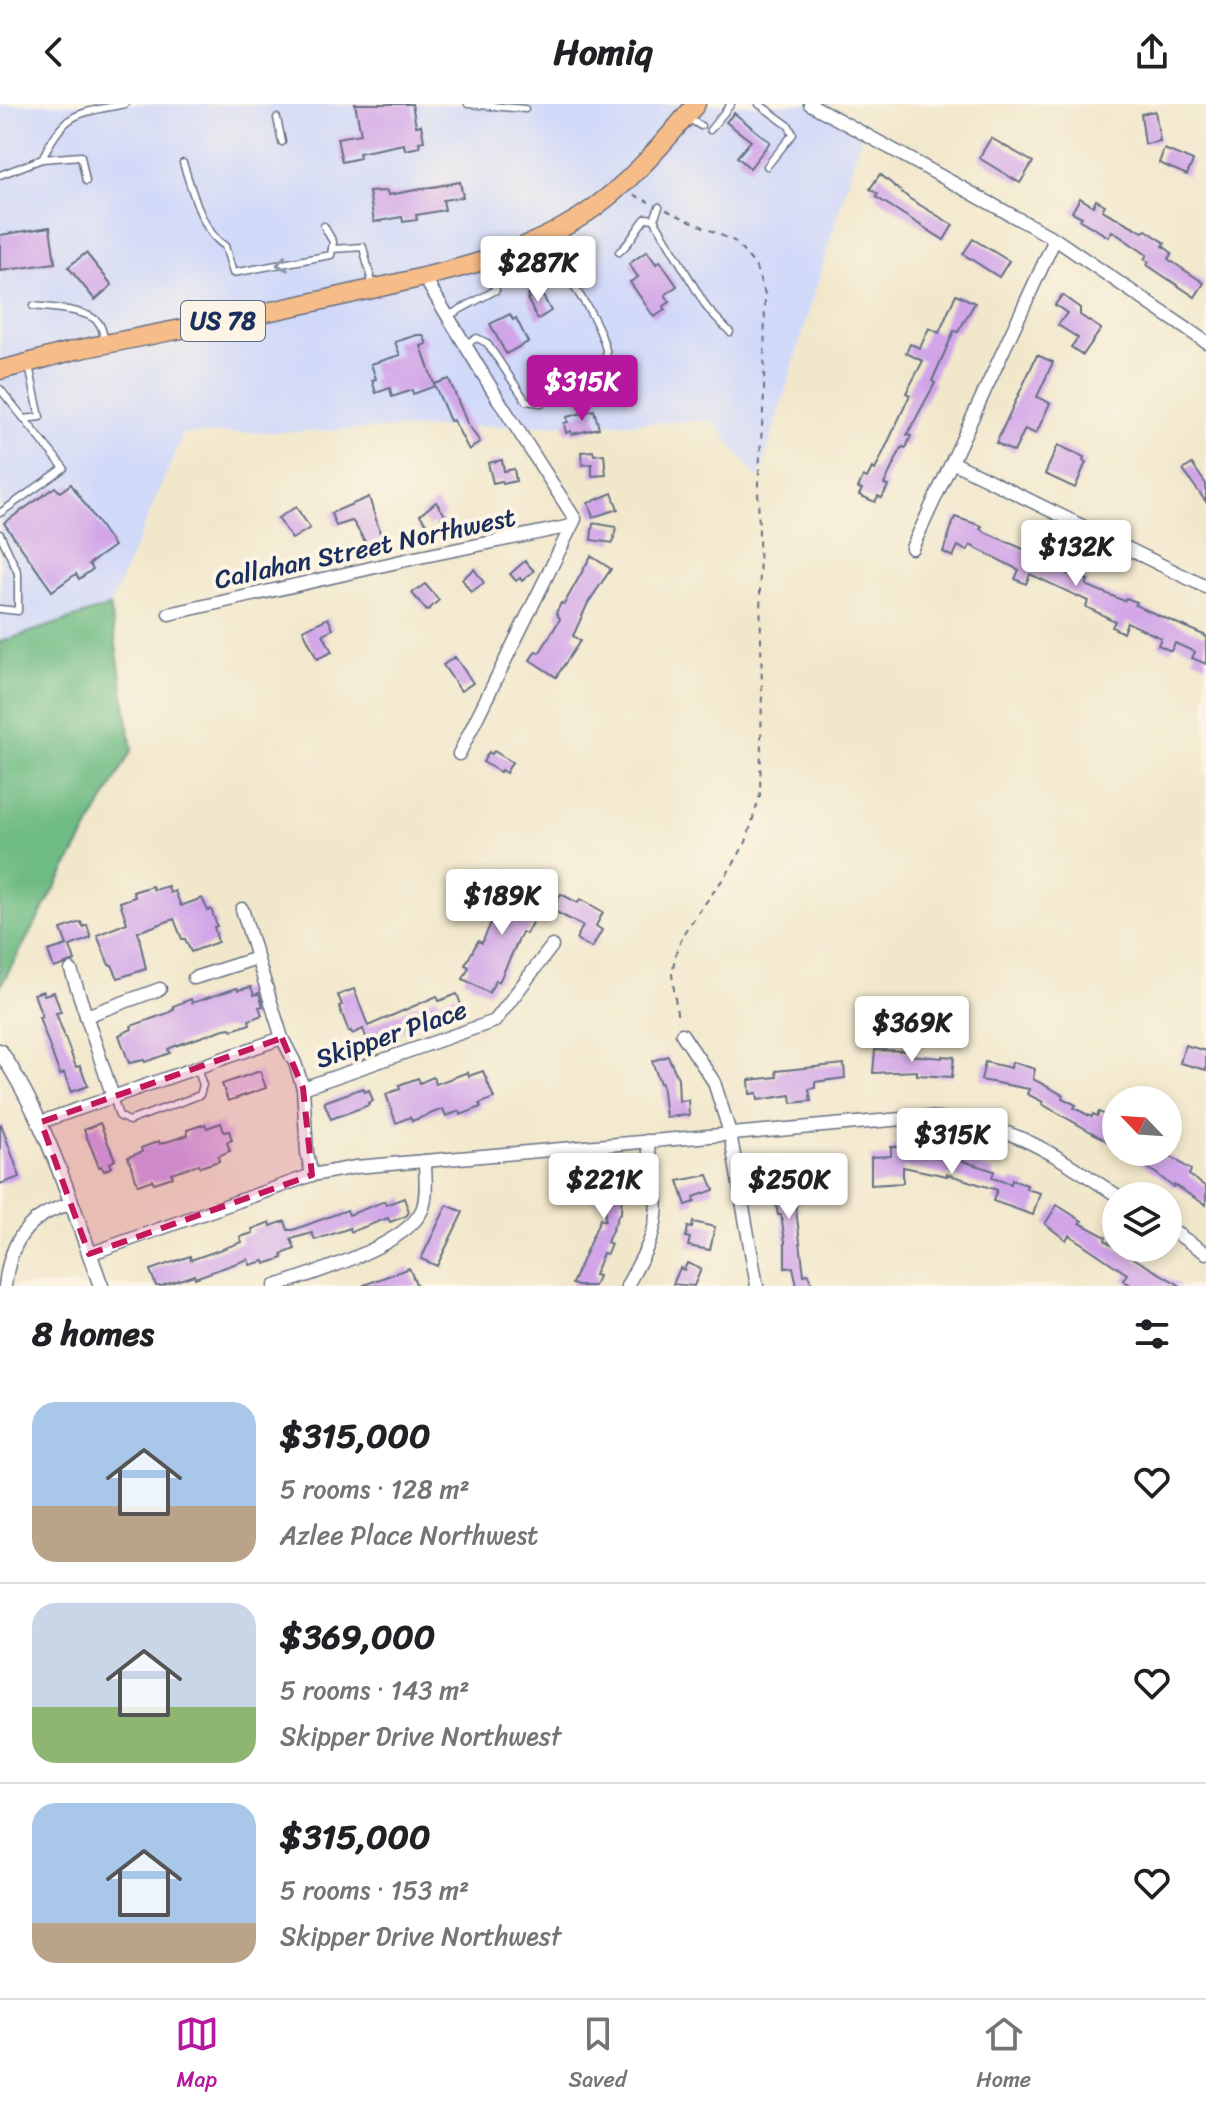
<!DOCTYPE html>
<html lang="en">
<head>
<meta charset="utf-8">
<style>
  body { margin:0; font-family:Sriracha,sans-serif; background:#f2f2f2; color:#202124; height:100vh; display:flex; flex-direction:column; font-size:30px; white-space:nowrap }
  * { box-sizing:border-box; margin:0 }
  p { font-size:26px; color:#757577 }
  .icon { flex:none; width:44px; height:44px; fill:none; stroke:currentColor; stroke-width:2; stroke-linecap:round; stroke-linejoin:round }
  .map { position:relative; height:1182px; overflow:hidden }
  .drawer { display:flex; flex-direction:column; background:#fff; flex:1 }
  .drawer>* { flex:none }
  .needle { width:52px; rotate:295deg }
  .buttons { position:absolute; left:1102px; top:982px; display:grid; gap:16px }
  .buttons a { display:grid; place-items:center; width:80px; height:80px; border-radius:50%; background:#fff; box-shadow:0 4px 12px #0003; font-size:40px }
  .price { position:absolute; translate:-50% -68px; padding:0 18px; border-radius:8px; background:#fff; color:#222; font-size:26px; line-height:52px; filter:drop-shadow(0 2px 4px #0008) }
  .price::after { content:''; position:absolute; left:50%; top:48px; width:24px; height:18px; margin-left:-12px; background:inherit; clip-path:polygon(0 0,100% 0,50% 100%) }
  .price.current { background:#b5179e; color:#fff }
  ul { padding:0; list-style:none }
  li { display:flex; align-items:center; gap:24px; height:200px; padding:0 32px }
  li+li { border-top:2px solid #e0e0e0 }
  li span { display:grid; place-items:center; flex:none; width:224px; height:160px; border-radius:24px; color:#555 }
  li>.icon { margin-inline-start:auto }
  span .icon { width:96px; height:96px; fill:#fffc; stroke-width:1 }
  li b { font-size:34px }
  h2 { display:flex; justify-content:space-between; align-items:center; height:96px; padding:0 32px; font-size:34px }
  header { display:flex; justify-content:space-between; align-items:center; height:104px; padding:0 32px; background:#fff; font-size:36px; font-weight:800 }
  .dock { display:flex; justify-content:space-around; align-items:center; height:112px; border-top:2px solid #e0e0e0; background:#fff; font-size:22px; color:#757577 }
  .dock a { display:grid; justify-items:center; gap:4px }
  .dock .current { color:#b5179e }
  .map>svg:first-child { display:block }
</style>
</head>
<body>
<header><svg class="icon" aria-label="back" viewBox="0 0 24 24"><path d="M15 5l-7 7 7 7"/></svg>Homiq<svg class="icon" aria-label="share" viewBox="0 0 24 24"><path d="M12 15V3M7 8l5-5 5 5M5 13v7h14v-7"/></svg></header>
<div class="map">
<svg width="1206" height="1182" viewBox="0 0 1206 1182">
  <rect width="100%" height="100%" fill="#fcf5e5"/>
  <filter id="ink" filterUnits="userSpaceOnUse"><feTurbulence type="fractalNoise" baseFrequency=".0125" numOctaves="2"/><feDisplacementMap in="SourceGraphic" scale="16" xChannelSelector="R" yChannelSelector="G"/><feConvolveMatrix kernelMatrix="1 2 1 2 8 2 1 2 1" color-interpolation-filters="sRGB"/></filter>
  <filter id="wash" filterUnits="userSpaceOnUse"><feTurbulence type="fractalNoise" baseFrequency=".006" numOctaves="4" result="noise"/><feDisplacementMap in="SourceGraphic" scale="32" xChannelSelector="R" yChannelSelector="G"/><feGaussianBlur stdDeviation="1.8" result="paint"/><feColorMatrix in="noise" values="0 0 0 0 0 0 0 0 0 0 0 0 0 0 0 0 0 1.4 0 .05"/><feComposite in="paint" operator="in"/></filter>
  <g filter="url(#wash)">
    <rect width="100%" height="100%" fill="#f1e7cb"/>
    <path fill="#d1d9f9" d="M0,0H824L865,19L759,375L712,317L183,330L110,502L0,538Z"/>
    <path fill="#6ebb83" stroke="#447570" stroke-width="2" d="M110,502L132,646L0,883V538Z"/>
    <g id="blocks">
      <g fill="#d1a5e8">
        <path d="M355,0H412L416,22L421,21L424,37L419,38L420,43L405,46L404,40L359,49L360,54L342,58L337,34L361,30Z"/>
        <path d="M1155,7L1160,37L1145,40L1141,10Z"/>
        <path d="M734,9L770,38L750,64L737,53L751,37L726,18Z"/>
        <path d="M991,34L1033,58L1020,79L979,54Z"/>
        <path d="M1164,45L1193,57L1187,71L1159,59Z"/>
        <path d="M880,70L910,95L953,121L944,136L876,93L878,90L870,85Z"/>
        <path d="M460,78L463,93L443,96L445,106L416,111L417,116L403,118L402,113L374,118L369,88L387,87L388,91Z"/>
        <path d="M1080,94L1093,102L1096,96L1105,101L1102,106L1143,128L1146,126L1165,139L1163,142L1172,149L1168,155L1204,179L1195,193L1147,161L1149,158L1144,155L1147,151L1112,127L1109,133L1080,116L1082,113L1072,108Z"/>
        <path d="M50,123L55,159L0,167V131Z"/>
        <path d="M973,135L1009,157L999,173L963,150Z"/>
        <path d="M647,147L656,160L660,157L677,182L665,191L670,198L663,203L665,206L654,213L630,178L638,173L629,160Z"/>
        <path d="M86,149L112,181L95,196L68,163Z"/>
        <path d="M536,185L539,189L541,188L551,207L538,215L527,195L529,194L527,191Z"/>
        <path d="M956,190L975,199L958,228L954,227L932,277L935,279L907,331L911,332L906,344L902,343L884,380L888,382L882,394L878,392L875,398L859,391L862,385L858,384L863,372L867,374L872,364L875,366L910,291L906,289L923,257L906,249L910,240L920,244L929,224L939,229Z"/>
        <path d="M1062,191L1080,204V211L1101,225L1083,251L1071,243L1078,234L1058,221L1067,209L1055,201Z"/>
        <path d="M510,210L513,216L516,214L528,238L506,250L490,220Z"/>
        <path d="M417,231H423L427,240L421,242L434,280L449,275L467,319L480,338L469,346L453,316L450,317L435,282L413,290L412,286L392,293L390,284L376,289L372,276L376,275L371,260L400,251L395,238Z"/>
        <path d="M1037,251L1053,258L1037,293L1050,299L1036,330L1025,325L1014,348L996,339Z"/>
        <path d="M594,306L599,324L572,330L571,327L566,329L564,319L568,318L567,313Z"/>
        <path d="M1058,341L1084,353L1083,357L1086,358L1075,384L1045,370Z"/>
        <path d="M593,347L594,351L604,350L606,371L592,372V360L582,361L581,348Z"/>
        <path d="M502,356L504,367L514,365L516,377L503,380L502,377L493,379L488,359Z"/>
        <path d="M1192,360L1206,380V398L1183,366Z"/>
        <path d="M71,380L114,442L89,460L93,465L79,475L76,470L52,487L4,419L55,383L60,388Z"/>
        <path d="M612,389L618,405L593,413L588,399Z"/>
        <path d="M369,393L382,435L367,441L354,419L352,417L336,422L331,409Z"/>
        <path d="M436,398L445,411L441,414L444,417L436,423L434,419L429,423L420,411Z"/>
        <path d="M296,403L310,424L292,435L278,414Z"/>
        <path d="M955,413L982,422L980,425L987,429L1039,452L1037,456L1070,471L1072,469L1088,476L1086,481L1124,497L1126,494L1137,498L1135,501L1206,532V560L1192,554L1195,548L1175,539L1171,547L1158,541L1161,534L1127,518L1123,529L1112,523L1115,517L1086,503L1088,497L1030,470L1026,480L1015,475L1019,466L970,441L967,447L958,442L953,453L943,448Z"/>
        <path d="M593,419L616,423L613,439L591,436Z"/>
        <path d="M591,452L611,465L588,499L573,532L580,537L556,573L530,556L536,547L539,549L542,545L560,515L556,509L561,499L564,500Z"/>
        <path d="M525,457L534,467L522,477L520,474L516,477L510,470Z"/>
        <path d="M474,465L484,479L471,488L462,475Z"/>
        <path d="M425,480L439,496L427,507L412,489Z"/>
        <path d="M328,514L333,525L323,530L332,548L317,555L303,526Z"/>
        <path d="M455,553L473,579L461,587L443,561Z"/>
        <path d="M494,647L512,658L506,669L501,666L500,668L483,658L489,648L492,650Z"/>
        <path d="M515,779L545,794L526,830L522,828L499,878L496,876L489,889L463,875L469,863L465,861L478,837L482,839L505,788L509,790Z"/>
        <path d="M152,782L154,786L168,782L170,789L175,787L181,802L202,794L208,807L211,805L217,822L214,823L218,838L191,848L185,835H182L174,815L138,828L146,865L118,874L112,861H109L97,831L127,819L120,798L135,793L133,788Z"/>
        <path d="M561,790L578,799L580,795L603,808L596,822L602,826L592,844L576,835L583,822L552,806Z"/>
        <path d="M81,818L83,823L87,821L91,834L70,842L75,857L54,864L48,847L67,841L61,825Z"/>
        <path d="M251,883L254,891L259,889L263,902L259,903L262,911L249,916L250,920L232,926L231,924L224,925L175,942L168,945L170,949L145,958L144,956L129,959L119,931L132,925L131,922L168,909L174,905L173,902L191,895L192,899L237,884L238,886Z"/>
        <path d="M354,885L368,922L437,892L439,897L457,890L463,906L442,914L440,910L369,941L363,925L352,930L351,927L349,928L339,902L342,901L338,891Z"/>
        <path d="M43,887L44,891L54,888L61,908L56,909L76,963L80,962L88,982L71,988L64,969L60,971L39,913L42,912L34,890Z"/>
        <path d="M1185,941L1206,947V966L1180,959Z"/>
        <path d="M875,946L909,947V951L942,954V952L954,953L952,973L917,971V967L873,969Z"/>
        <path d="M668,952L678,974L679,997L688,996L689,1011L666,1013L662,979H660L652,957Z"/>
        <path d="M985,958L1011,964L1012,958L1035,965L1033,975L1063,991L1062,994L1076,1001L1074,1004L1092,1013L1093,1010L1097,1012L1099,1008L1110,1013L1107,1018L1116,1023V1042L1042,1000L1043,998L1027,990L1029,985L981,976Z"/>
        <path d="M844,960L845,974L815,978V984L809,985L811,997L792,999L791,991L758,996L757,989L750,990L749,976L777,973L776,967Z"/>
        <path d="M260,967L266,984L228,997L222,980Z"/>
        <path d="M483,967L494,994L479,1000L481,1003L461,1011L460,1007L446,1012L443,1005L412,1017L410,1013L396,1019L386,990L400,985L399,981L418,974L420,979L433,973L436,980L468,968L469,972Z"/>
        <path d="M363,984L365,988L369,986L373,997L368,999L369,1001L331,1015L324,998Z"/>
        <path d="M100,1019L115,1056L110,1059L112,1063L104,1067L101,1062L99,1063L84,1026Z"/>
        <path d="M221,1019L224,1028L229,1027L232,1036L227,1038L230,1047L218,1052L219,1057L200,1063L199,1060L171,1069L173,1073L154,1079L152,1076L138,1081L128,1053L142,1048L141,1044L159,1037L160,1040L188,1031L187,1026L205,1020L207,1024Z"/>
        <path d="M1,1020L20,1073L0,1080V1021Z"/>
        <path d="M891,1043H903V1048L924,1053L925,1051L938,1053L939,1051L950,1053L994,1067L992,1074L1011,1080L1012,1076L1027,1081L1026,1085L1040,1089L1033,1111L993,1097L997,1086L947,1070V1072L903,1063V1079L871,1081V1053L891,1052Z"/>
        <path d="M1123,1048H1156L1167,1055L1169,1051L1191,1066L1189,1071L1206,1083V1101L1174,1081L1173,1083L1157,1070Z"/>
        <path d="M770,1059H795V1070H791V1097H795L804,1171L809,1170L812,1182H797L793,1163L785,1164V1137L781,1111H778L776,1100V1070H770Z"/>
        <path d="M606,1062H632V1079H622L621,1110H619L607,1138L611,1140L607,1150L603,1149L594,1171L598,1172L594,1182H578L572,1180L600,1115L605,1117L606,1081L592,1080L593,1064H606Z"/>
        <path d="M708,1071L714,1086L694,1093L695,1098L686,1101L678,1077Z"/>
        <path d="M404,1094L409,1108L406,1112L390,1118L388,1114L351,1128L350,1124L315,1136L312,1129L291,1135L295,1145L282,1150L283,1154L265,1160L264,1157L250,1161L248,1155L195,1174L194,1171L161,1182H156L150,1166L190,1152L191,1156L242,1138L240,1133L253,1129L252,1125L270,1118L271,1122L285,1117L288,1126H293L347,1106L349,1111L385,1097L386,1101Z"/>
        <path d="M447,1101L463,1108L437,1162L421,1155Z"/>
        <path d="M1057,1101L1082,1117L1080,1119L1106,1133L1105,1136L1116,1144L1181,1182H1132L1123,1176L1127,1170L1069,1131L1066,1136L1045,1120Z"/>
        <path d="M693,1118L715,1123L710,1146L688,1142L690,1134L686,1133L688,1123L692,1124Z"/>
        <path d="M687,1159L701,1165L694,1182L673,1180L680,1164L684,1166Z"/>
        <path d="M409,1164L417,1182H364V1181Z"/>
      </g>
    </g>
  </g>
  <g filter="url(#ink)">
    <use href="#blocks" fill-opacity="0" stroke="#666f84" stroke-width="2"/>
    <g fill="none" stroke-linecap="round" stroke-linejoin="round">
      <defs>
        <g id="service">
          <path d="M468,0L525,5"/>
          <path d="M759,0L789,22L793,30L767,62"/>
          <path d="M277,14L282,38"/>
          <path d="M687,14L701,22"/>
          <path d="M710,26L731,0"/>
          <path d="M42,55C65,7 76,10 125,0"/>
          <path d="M183,59C192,85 201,127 225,142L233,169L331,151L333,138L324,122"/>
          <path d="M0,71L42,55L81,52L86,77"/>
          <path d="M659,103L654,115L707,204L730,228"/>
          <path d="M332,145L363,143L373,183"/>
          <path d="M619,148C632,138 635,126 646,114L654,115"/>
          <path d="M33,202C49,204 87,205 98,218C102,222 103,230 105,236"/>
          <path d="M448,212L496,186L483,160"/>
          <path d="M465,240L477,234L487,239L526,297L541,299L599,275C603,266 608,256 606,246C596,205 564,172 542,138"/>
          <path d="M0,285L64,364L0,409"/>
          <path d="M24,315L40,313L29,262"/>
          <path d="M0,430L18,469V507L0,505"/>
          <path d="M113,993L119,1012L129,1017L200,991L203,981L197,964"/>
        </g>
        <g id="minor">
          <path d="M810,0L1055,135L1206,238"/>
          <path d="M424,173L498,295L575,415L459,650"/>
          <path d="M952,358L1206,483"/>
          <path d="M912,444L1055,135"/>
          <path d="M169,510L415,454L571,422"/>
          <path d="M242,805L282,934L295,959L303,984L307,1049L312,1071"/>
          <path d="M71,866L113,993"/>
          <path d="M194,874L257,854"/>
          <path d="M86,912L160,885"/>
          <path d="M682,930L714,978L730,1029L757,1182"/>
          <path d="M303,984L495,917L552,842"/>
          <path d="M41,1018L282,934"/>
          <path d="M1168,1124L1206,1149"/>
          <path d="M89,1150L312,1071L356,1063L925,1013C1013,1019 1047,1046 1118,1092"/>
          <path d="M5,1182C10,1138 27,1111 71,1100"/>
          <path d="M275,1182C311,1170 406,1142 422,1106C428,1092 425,1072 425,1057"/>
          <path d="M627,1182C638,1160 654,1136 656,1112C659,1088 651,1061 647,1037"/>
        </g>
        <path id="tertiary" d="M0,947C48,1019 72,1102 101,1182"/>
        <path id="primary" d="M0,266C26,260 51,252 76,246C168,227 259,211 350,190C428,172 511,157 579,114C625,85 662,41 696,0"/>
      </defs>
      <use href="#service" stroke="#666f84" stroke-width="9"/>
      <use href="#minor" stroke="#666f84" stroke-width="15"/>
      <use href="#tertiary" stroke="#666f84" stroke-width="17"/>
      <use href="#primary" stroke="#666f84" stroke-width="21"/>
      <g stroke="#666f84" stroke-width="2" stroke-dasharray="6 6" stroke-linecap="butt">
        <path d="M634,91L649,98"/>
        <path d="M666,106L734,137L755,161L765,190L764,292L758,382L762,587L760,691L746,738L731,764L685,827L676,848L672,870L678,917"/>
      </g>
      <use href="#service" stroke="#fff" stroke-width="6"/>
      <use href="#minor" stroke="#fff" stroke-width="12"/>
      <use href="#tertiary" stroke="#fff" stroke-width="14"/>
      <use href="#primary" stroke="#f7bd88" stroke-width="18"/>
    </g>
    <defs><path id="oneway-chevron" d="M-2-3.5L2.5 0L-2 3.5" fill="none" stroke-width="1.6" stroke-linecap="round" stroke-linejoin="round" transform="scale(2)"/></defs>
    <use stroke="#8d97ae" href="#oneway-chevron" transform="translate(282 160) rotate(170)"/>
  </g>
  <path fill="#c2185b" fill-opacity="0.2" stroke="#c2185b" stroke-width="6" stroke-dasharray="16 10" stroke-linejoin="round" d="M282,934L303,984L312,1071L89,1150L41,1018Z"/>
  <g text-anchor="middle" stroke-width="8" stroke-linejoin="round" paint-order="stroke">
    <rect fill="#fcf5e5" stroke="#5e6a86" stroke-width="2" x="181" y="197" width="84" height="40" rx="6"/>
    <g font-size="24" font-weight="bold" fill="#1b2f5e">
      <text x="223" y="225">US 78</text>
    </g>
    <g font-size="26" fill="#1b2f5e" stroke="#fcf5e5">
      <text transform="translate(365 444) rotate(-12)" y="9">Callahan Street Northwest</text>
      <text transform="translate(391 930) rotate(-19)" y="9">Skipper Place</text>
    </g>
  </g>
</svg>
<div class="buttons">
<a><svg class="needle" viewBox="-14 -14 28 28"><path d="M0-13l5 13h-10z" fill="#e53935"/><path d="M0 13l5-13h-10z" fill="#757577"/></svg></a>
<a><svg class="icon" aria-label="layers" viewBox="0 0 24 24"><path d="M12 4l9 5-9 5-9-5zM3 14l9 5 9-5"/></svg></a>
</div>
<b class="price" style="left:538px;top:200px">$287K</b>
<b class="price current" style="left:582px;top:319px">$315K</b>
<b class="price" style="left:1076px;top:484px">$132K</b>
<b class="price" style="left:502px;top:833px">$189K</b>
<b class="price" style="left:912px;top:960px">$369K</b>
<b class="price" style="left:952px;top:1072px">$315K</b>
<b class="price" style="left:604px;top:1117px">$221K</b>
<b class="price" style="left:789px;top:1117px">$250K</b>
</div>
<section class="drawer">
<h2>8 homes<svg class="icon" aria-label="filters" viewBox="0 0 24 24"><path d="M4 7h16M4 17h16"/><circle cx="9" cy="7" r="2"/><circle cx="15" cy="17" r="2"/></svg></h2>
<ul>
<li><span style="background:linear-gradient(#a9c7e8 65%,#b9a48a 0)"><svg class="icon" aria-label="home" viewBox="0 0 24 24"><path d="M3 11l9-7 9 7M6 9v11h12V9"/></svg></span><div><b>$315,000</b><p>5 rooms · 128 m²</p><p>Azlee Place Northwest</p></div><svg class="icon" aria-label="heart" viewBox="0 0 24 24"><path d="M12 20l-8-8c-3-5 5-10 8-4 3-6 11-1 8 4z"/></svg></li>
<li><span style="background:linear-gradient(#c9d6e8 65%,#8fb573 0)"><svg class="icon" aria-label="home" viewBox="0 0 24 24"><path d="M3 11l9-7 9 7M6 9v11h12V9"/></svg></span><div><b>$369,000</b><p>5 rooms · 143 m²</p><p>Skipper Drive Northwest</p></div><svg class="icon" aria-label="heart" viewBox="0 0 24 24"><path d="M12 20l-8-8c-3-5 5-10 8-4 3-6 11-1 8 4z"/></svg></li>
<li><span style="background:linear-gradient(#a9c7e8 75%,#b9a48a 0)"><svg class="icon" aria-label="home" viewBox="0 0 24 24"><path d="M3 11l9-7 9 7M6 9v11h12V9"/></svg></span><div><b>$315,000</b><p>5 rooms · 153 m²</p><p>Skipper Drive Northwest</p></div><svg class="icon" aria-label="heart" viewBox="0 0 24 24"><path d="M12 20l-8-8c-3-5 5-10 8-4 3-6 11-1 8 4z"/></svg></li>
</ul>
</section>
<nav class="dock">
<a class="current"><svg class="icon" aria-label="map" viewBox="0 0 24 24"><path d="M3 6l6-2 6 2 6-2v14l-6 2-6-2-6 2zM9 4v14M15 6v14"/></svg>Map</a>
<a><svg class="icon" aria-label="saved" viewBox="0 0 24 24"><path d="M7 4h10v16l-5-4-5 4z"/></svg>Saved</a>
<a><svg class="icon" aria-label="home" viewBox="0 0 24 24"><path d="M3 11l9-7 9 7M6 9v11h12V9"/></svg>Home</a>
</nav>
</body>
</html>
